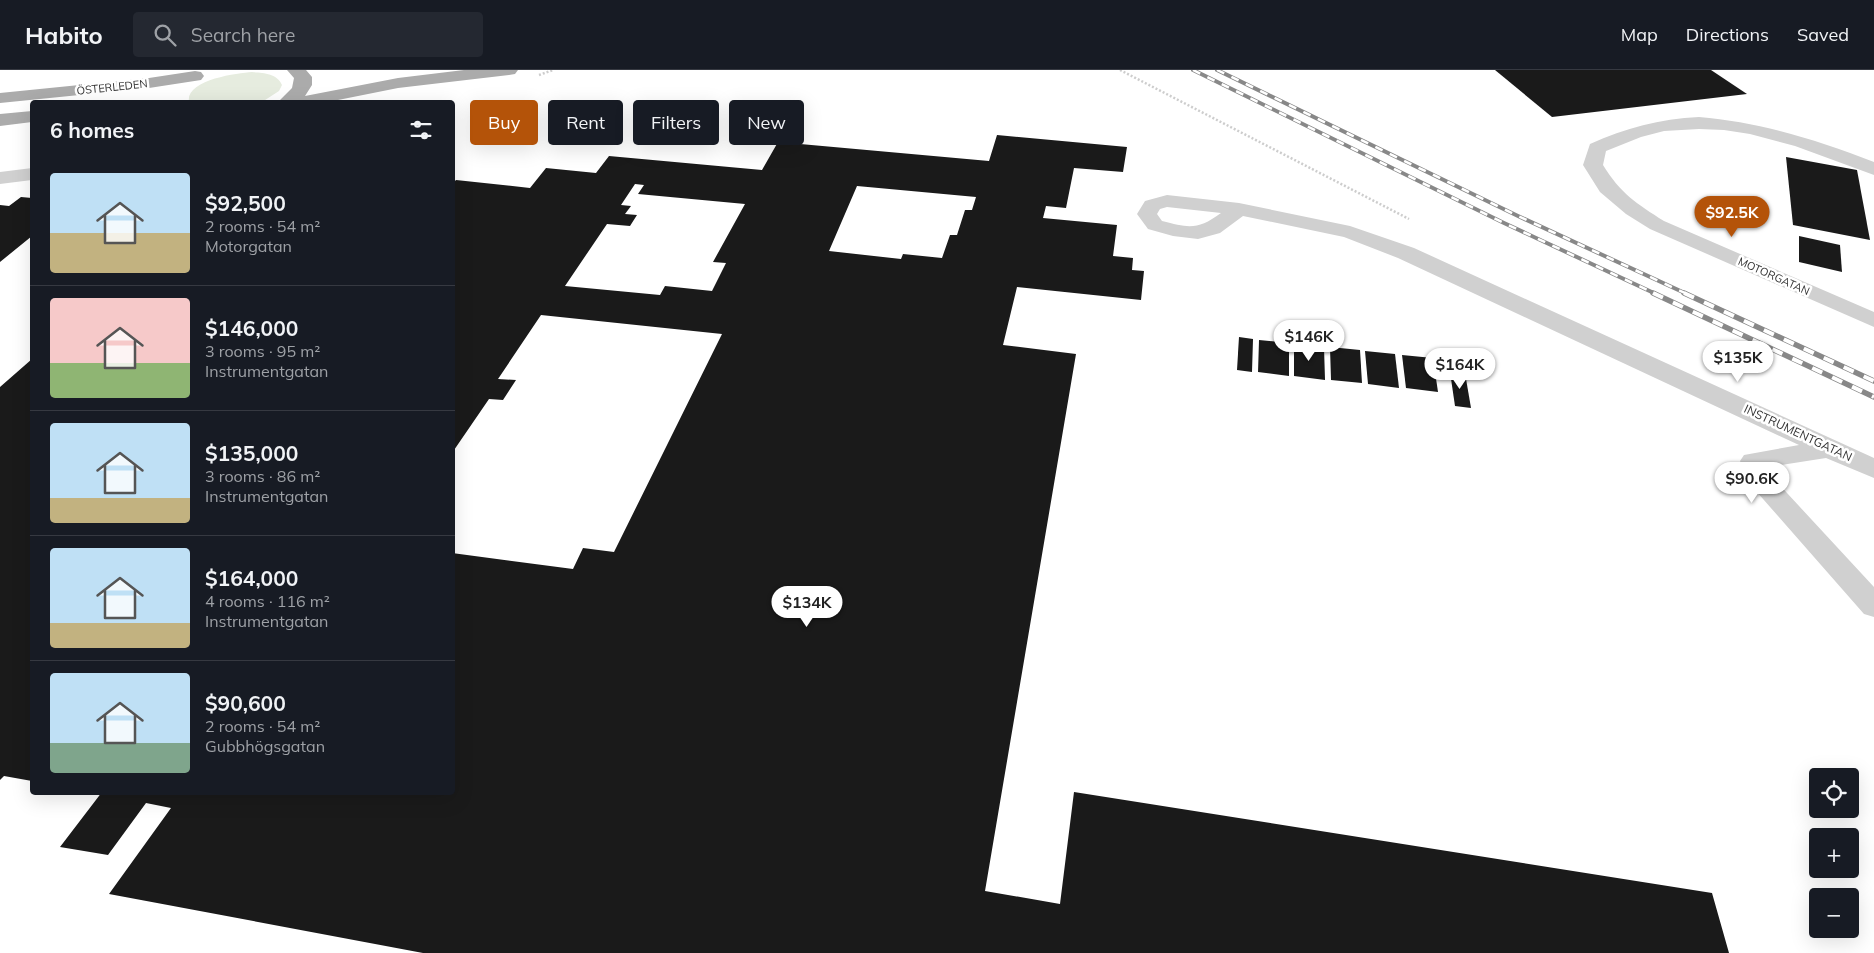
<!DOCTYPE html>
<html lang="en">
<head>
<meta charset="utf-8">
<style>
  body { margin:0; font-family:Mulish,sans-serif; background:#242831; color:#f1f3f6; height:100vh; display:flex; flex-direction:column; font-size:19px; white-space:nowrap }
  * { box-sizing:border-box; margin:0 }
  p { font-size:16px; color:#9ea1a6 }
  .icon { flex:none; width:28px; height:28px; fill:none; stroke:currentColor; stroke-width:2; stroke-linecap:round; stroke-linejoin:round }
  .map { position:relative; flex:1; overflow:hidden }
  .panel { position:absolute; left:30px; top:30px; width:425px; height:695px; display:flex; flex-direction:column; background:#171b24; border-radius:5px; box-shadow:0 5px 20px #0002 }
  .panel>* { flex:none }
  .banner { position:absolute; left:470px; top:30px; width:475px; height:45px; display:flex; gap:10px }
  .tools { position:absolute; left:1809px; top:698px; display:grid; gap:10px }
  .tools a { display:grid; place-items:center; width:50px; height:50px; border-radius:5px; background:#171b24; box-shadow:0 5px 20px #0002; font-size:25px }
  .price { position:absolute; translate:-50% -42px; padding:0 11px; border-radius:18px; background:#fff; color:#222; font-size:16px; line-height:32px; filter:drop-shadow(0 1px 2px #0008) }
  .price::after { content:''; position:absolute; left:50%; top:30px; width:15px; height:11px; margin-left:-8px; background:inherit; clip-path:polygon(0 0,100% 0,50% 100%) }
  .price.selected { background:#b45309; color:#fff }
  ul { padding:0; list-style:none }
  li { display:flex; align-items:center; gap:15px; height:125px; padding:0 20px }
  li+li { border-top:1px solid #363941 }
  li span { display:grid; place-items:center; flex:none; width:140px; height:100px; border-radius:5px; color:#555 }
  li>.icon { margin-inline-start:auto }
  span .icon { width:60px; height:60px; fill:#fffc; stroke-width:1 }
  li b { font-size:21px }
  h2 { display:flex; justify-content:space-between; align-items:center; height:60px; padding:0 20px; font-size:21px }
  .chip { padding:0 18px; border-radius:5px; background:#171b24; box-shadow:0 5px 20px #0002; font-size:18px; line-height:45px }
  .chip.selected { background:#b45309; color:#fff }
  header { display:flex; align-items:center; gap:30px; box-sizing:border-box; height:70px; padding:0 25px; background:#171b24; border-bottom:1px solid #363941 }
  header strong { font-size:24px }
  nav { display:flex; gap:28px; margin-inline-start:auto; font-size:18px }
  .search { width:350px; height:45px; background:#242831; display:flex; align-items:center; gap:12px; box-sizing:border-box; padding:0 18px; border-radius:5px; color:#9ea1a6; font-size:19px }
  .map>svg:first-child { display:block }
</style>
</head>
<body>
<header>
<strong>Habito</strong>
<div class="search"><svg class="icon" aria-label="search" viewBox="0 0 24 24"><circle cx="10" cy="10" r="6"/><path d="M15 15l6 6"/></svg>Search here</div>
<nav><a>Map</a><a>Directions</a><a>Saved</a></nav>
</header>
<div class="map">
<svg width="1874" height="883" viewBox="0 0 1874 883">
  <rect width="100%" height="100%" fill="#fff"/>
  <path fill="#e6ecdf" d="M252,2C263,3 277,3 282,15L279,21L262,32H189C185,10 237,3 252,2Z"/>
  <g fill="#1a1a1a" fill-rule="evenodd">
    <path d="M1495,0H1711L1747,24L1552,47Z"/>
    <path d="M997,65L1127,77L1123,102L1074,98L1066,138L1046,136L1043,148L1117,155L1113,186L1133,188L1132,200L1144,201L1141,230L1017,217L1003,275L1076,284L985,821L1060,834L1074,722L1712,823L1729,883H423L109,824L171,738L146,733L108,785L60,777L102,722H452V483L573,499L583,478L614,482L722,264L541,245L498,309L516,310L503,330L489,329L452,383V114L456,110L530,118L546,98L596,103L609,86L762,100L778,72L989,91ZM635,114L644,115L638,124L745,134L713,192L726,193L712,221L665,216L660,225L565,216L607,154L630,156L637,145L625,144L631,136L621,135ZM857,116L976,127L972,140H965L957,165H950L942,188L903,184L901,189L829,181Z"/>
    <path d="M1786,87L1857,100L1870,170L1793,155Z"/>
    <path d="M21,127L32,128V166L0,192V135L9,136Z"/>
    <path d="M1799,166L1840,175L1842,202L1799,192Z"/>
    <path d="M1239,267L1253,269L1252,302L1237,300Z"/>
    <path d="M1259,270L1289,273V306L1258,302Z"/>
    <path d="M1294,273L1324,277L1325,310L1294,306Z"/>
    <path d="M1330,277L1360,280L1362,313L1331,310Z"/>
    <path d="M1365,281L1395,284L1399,318L1368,314Z"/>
    <path d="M1402,285L1433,288L1438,322L1406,318Z"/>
    <path d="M32,289V711L4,706L0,710V317Z"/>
    <path d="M1450,302L1465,303L1471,338L1455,336Z"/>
  </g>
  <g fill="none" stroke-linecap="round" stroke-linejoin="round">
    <g stroke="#cdcdcd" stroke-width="2.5" stroke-dasharray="2 2" stroke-linecap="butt">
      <path d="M1120,0L1409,149"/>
      <path d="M539,5L553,0"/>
    </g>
    <g fill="#d0d0d0" fill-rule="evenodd">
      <path d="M1699,47C1760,52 1817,70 1874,92V105L1795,76L1750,64L1724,60L1699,59L1664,61L1641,67L1606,81L1603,95C1620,123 1637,134 1664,151L1874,242V257L1650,159L1626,144L1600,122L1583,95L1590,74C1626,58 1659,49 1699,47Z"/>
      <path d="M32,98V110L0,114V102Z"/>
      <path d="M1167,125L1239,133L1350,156L1414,178L1874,388V408L1826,388L1769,397L1774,409L1874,517V547L1864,544L1749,413L1740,391L1744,385L1799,375L1398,188L1344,167L1243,146L1220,163L1198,169L1173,166L1148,159L1137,144L1145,131ZM1167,137L1221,143C1198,160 1189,158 1162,151L1157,144L1160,139Z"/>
    </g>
    <g fill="#ababab" fill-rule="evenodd">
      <path d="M287,0H306L312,7V15L305,26L398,8L464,0H518L515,4L509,5L398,18L328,32H278L292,18L294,8Z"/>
      <path d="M195,1L201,2L204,6L201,10L149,18L0,33V23L149,8Z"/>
      <path d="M32,41V52L0,56V44Z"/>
    </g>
    <defs>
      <g id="rail-far1">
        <path d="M1193,0L1504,153L1656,224"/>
        <path d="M1217,0L1518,146L1687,224"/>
      </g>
      <g id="rail">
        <path d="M1653,223L1874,327"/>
        <path d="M1684,223L1874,311"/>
      </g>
    </defs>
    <use href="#rail-far1" stroke="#888" stroke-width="4"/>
    <use href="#rail" stroke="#888" stroke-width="5.5"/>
    <use href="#rail-far1" stroke="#fff" stroke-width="2.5" stroke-dasharray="8" stroke-linecap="butt"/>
    <use href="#rail" stroke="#fff" stroke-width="4" stroke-dasharray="11" stroke-linecap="butt"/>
  </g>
  <g text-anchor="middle" stroke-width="5" stroke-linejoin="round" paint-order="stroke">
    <g font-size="11" fill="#333" stroke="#fff">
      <text transform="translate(112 17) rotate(-6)" y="4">ÖSTERLEDEN</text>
      <text transform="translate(1774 206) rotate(24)" y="4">MOTORGATAN</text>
    </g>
    <g font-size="12" fill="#333" stroke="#fff">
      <text transform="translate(1798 363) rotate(25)" y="4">INSTRUMENTGATAN</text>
    </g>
  </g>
</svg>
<div class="tools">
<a><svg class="icon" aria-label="locate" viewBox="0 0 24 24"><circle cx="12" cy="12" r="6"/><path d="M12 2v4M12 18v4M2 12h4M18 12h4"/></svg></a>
<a>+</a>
<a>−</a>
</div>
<b class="price selected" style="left:1732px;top:168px">$92.5K</b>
<b class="price" style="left:1309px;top:292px">$146K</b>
<b class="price" style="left:1738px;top:313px">$135K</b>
<b class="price" style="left:1460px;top:320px">$164K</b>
<b class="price" style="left:1752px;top:434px">$90.6K</b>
<b class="price" style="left:807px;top:558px">$134K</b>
<div class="banner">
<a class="chip selected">Buy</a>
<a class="chip">Rent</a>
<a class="chip">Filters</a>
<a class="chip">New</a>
</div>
<section class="panel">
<h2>6 homes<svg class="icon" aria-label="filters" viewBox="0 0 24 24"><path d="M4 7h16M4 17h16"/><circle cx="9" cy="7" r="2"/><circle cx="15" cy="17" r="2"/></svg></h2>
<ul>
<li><span style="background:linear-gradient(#bfe0f5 60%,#c2b280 0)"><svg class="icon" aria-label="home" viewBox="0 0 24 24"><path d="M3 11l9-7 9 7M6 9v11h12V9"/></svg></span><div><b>$92,500</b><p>2 rooms · 54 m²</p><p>Motorgatan</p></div></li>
<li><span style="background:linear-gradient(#f6c9c9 65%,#8fb573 0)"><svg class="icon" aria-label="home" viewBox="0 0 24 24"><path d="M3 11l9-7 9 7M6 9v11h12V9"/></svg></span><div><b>$146,000</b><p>3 rooms · 95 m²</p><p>Instrumentgatan</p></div></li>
<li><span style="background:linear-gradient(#bfe0f5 75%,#c2b280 0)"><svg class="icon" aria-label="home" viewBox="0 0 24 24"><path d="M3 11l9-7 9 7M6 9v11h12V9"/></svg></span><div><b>$135,000</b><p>3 rooms · 86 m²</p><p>Instrumentgatan</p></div></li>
<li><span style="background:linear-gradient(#bfe0f5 75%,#c2b280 0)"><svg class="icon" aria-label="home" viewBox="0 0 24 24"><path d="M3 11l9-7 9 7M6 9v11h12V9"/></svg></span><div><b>$164,000</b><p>4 rooms · 116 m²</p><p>Instrumentgatan</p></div></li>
<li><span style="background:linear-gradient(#bfe0f5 70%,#7fa58c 0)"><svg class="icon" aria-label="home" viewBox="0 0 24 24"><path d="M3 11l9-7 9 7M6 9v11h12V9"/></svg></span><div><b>$90,600</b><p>2 rooms · 54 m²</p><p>Gubbhögsgatan</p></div></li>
</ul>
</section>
</div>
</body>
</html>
